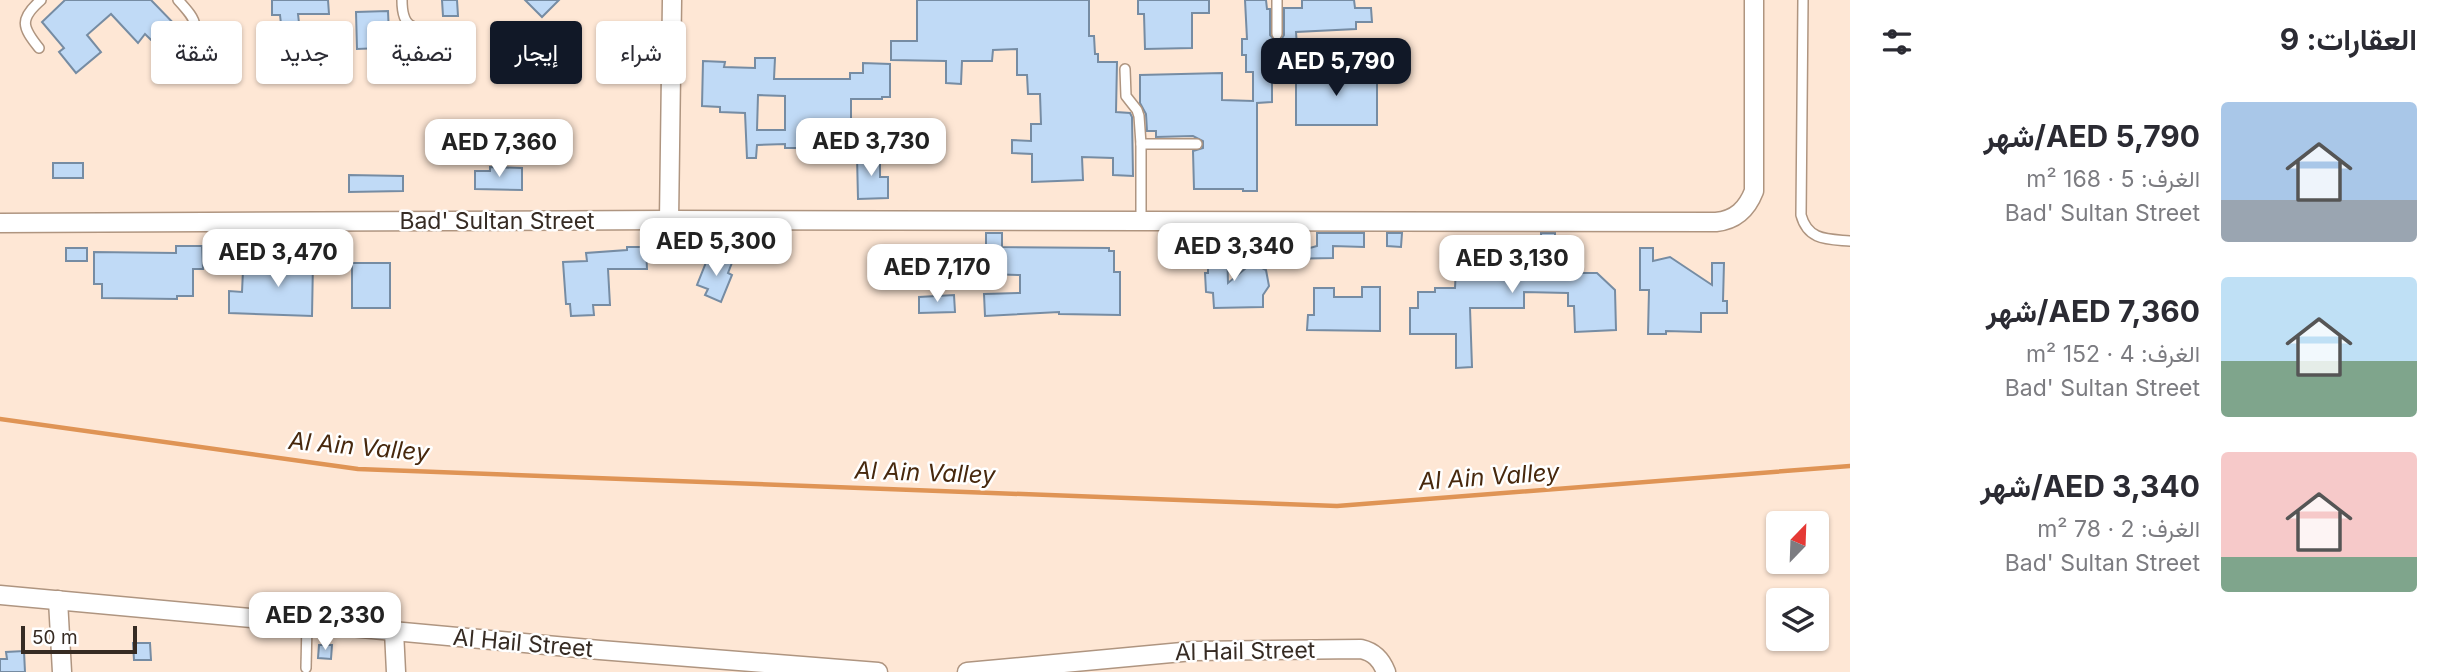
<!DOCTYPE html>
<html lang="ar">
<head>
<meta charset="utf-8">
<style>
  body { margin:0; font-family:Inter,Vazirmatn,sans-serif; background:#f2f2f3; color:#2b2b33; direction:rtl; height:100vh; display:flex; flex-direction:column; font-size:26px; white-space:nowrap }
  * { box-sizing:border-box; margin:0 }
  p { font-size:23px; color:#7c7c81 }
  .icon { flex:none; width:38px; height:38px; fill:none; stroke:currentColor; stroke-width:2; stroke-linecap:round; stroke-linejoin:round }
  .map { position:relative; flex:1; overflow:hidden; direction:ltr }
  .side { display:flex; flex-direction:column; background:#fff; width:595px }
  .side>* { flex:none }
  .hud { position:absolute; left:21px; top:21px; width:665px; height:63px; direction:rtl; display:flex; gap:14px }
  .needle { width:46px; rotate:23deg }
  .controls { position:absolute; left:1766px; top:511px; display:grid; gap:14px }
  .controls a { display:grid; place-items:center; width:63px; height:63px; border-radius:7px; background:#fff; box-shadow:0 2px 5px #0004; font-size:35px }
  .scale { position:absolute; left:21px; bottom:18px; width:116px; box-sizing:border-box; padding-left:7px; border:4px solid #362b23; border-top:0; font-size:19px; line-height:24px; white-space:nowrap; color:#362b23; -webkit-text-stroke:5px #fff; paint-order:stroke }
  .price { position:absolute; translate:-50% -60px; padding:0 16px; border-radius:14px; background:#fff; color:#222; font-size:23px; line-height:46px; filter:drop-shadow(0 2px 4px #0008) }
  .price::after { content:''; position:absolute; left:50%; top:42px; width:21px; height:16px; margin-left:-10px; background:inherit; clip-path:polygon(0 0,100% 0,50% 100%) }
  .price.current { background:#111827; color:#fff }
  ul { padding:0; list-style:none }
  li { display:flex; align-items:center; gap:21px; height:175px; padding:0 28px }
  li span { display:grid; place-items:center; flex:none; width:196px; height:140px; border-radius:7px; color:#555 }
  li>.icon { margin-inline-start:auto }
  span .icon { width:84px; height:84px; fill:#fffc; stroke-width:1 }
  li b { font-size:30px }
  h2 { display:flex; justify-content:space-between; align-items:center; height:84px; padding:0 28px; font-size:30px }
  .pill { padding:0 24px; border-radius:7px; background:#fff; box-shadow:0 2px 5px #0004; font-size:24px; line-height:63px }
  .pill.current { background:#111827; color:#fff }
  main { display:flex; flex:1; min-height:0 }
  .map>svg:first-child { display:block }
</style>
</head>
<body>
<main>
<section class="side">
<h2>العقارات: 9<svg class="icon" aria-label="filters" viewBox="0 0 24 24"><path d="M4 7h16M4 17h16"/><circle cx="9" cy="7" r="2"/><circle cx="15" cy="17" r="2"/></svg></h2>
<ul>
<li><span style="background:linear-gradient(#a9c7e8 70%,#9aa5b1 0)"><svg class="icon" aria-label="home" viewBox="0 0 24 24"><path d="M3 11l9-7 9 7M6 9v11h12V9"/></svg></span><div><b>AED 5,790/شهر</b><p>الغرف: 5 · 168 m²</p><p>Bad' Sultan Street</p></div></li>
<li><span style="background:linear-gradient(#bfe0f5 60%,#7fa58c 0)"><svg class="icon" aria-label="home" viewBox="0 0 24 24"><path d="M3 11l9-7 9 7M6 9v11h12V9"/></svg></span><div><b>AED 7,360/شهر</b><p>الغرف: 4 · 152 m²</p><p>Bad' Sultan Street</p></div></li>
<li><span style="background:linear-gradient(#f6c9c9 75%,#7fa58c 0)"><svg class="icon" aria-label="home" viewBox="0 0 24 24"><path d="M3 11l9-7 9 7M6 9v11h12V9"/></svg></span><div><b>AED 3,340/شهر</b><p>الغرف: 2 · 78 m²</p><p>Bad' Sultan Street</p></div></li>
</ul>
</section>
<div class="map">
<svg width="1850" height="672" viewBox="0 0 1850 672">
  <rect width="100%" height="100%" fill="#fee7d5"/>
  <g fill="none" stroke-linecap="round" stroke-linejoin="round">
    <path stroke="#df9455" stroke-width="4.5" d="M0,419L358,469L1337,506L1850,466"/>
  </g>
  <g fill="#c0daf6" stroke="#768ca3" stroke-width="2" fill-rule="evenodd">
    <path d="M65,0H151L184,34L172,48L174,55L182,56L194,44L197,47L200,45L211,56L187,79L176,68L178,66L145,34L138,43L111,14L87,35L101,52L76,73L59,52L64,48L42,22Z"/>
    <path d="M272,0H328L329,14H298L299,23L281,24L280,15H272Z"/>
    <path d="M442,0H457L458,16H443Z"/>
    <path d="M525,0H559L542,17Z"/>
    <path d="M917,0H1089V36H1094L1095,54H1098V62H1117L1116,112L1130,113L1132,117L1133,176L1113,175V158L1082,157L1083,180L1032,182V154L1012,153V140L1031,141V124H1041L1040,94H1028L1027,75H1017V49L993,50L992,61H962L961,84L946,83V61L891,60V41H917Z"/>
    <path d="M1138,0H1209V13H1192V48L1145,49L1144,14H1138Z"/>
    <path d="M1245,0H1266L1267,9H1270V35L1276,41L1281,40L1284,35V8H1302V0H1354L1355,8H1371L1372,22H1356V29L1296,32L1297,47L1269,48L1270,72H1272V102L1257,103V191H1243V189H1194L1193,151L1203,148V141L1193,136L1156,137V131H1147L1146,114L1140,103V75L1222,73V100L1253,101V72H1246V55H1242V39H1247Z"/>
    <path d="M388,11L389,35H446V50H396L397,74H382L381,48L357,49L356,12Z"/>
    <path d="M755,58H775L774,79H850V73H863V63L890,64V97H882V99H851V162H832V148H785V144L757,145L756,158H747L745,113L720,112V107L702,106L703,61L725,62L724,67L755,68ZM758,95L785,96V130H757Z"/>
    <rect x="1296" y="72" width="81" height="53"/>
    <path d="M876,128H889V143L876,144Z"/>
    <path d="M880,155V177H888V198L858,199L857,156Z"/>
    <rect x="53" y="163" width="30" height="15"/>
    <path d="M490,167L522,168V190L475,189V171H490Z"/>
    <path d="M349,175L403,176V191L349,192Z"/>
    <path d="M986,233H1002V247L1109,248V251H1114V272H1120V315L1059,314V312L985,316L984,294L1020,293V275L986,274Z"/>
    <path d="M1317,233H1364V247L1333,246V258L1281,259V256L1317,246Z"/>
    <path d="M1387,233H1402L1401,247L1387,246Z"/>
    <path d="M1541,233H1555V247H1564V251H1572V273H1597L1615,290L1616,330L1575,332L1574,306H1568V293L1524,292V308H1470L1472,367L1456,368V334H1410V308H1418V292H1435V288H1455L1457,249L1483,247L1484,269H1520V260H1532V255H1542Z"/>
    <path d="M176,246H202L203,269H193V296H177V299L102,298V284H94V252L176,253Z"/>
    <path d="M319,246V261H313L312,316L229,313V291L242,292L243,270L295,271V247Z"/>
    <path d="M1208,246H1227L1228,283L1246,268L1258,266L1266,270L1269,286L1263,295V307L1214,308L1213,293L1206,292L1205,273H1208Z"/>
    <path d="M627,247H646L647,269H608L610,305H593L594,315L571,316L570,304H566L563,262L587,261L586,253L627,250Z"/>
    <rect x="66" y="248" width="21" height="13"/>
    <path d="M1640,248H1653V261L1670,257L1712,285V263H1724L1723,301H1727V313H1701V332L1666,331V334H1648L1649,290H1640Z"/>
    <path d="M720,255L733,260L728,273L732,275L721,302L705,295L708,289L697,285L707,260L716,263Z"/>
    <rect x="352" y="263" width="38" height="45"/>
    <path d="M1362,287H1380V331L1307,330L1308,315H1314V288H1334V297H1362Z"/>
    <path d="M954,295L955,312L919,313V297Z"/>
    <path d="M133,643H150L151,660H134Z"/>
    <path d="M319,645H332L331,659L318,658Z"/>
    <path d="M24,651L25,672H0V659H7L6,652Z"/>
  </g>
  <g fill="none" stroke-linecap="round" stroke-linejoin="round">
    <defs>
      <g id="lane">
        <path d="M178,0C199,23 201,27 179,50"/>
        <path d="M402,0C402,34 418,28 446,28"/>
        <path d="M1277,0V34"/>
        <path d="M1803,0L1801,215C1808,241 1828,239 1850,241"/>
        <path d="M39,48C22,27 19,19 41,0"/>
        <path d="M1125,69L1126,96L1137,110L1139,116L1141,144V221"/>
        <path d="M1141,144H1197"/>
        <path d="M306,668L307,623"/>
      </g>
      <g id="street">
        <path d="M669,220L672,0"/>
        <path d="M0,223L669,220L1716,222C1736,220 1747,209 1754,191V0"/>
        <path d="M0,595L600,650L878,672"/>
        <path d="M58,600L62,672"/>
        <path d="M394,631L396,672"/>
        <path d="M967,672L1193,651L1361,649C1374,652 1381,659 1386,672"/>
      </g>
    </defs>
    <use href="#lane" stroke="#af9580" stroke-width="12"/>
    <use href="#street" stroke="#af9580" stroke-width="21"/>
    <use href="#lane" stroke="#fff" stroke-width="9"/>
    <use href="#street" stroke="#fff" stroke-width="18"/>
  </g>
  <g text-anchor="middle" stroke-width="5" stroke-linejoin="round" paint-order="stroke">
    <g font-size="23" fill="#362b23" stroke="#fff">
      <text x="497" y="229">Bad' Sultan Street</text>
      <text transform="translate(523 643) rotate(5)" y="8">Al Hail Street</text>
      <text transform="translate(1245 651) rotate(-1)" y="8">Al Hail Street</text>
    </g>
    <g font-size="24" font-style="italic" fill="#47280d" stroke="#fff">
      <text transform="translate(359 447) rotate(5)" y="8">Al Ain Valley</text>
      <text transform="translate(925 473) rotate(2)" y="8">Al Ain Valley</text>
      <text transform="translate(1489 477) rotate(-4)" y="8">Al Ain Valley</text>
    </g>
  </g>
</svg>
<div class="controls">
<a><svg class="needle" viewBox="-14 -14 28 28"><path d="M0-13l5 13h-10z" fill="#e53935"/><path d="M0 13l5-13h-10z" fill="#7c7c81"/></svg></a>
<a><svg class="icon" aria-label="layers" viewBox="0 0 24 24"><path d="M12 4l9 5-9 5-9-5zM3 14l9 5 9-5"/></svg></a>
</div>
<div class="scale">50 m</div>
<b class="price current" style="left:1336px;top:98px">AED 5,790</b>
<b class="price" style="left:871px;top:178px">AED 3,730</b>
<b class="price" style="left:499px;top:179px">AED 7,360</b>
<b class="price" style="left:716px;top:278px">AED 5,300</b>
<b class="price" style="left:1234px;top:283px">AED 3,340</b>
<b class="price" style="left:278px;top:289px">AED 3,470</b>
<b class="price" style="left:1512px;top:295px">AED 3,130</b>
<b class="price" style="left:937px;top:304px">AED 7,170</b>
<b class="price" style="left:325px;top:652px">AED 2,330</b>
<div class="hud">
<a class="pill">شراء</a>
<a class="pill current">إيجار</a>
<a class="pill">تصفية</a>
<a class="pill">جديد</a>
<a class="pill">شقة</a>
</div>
</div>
</main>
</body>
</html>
